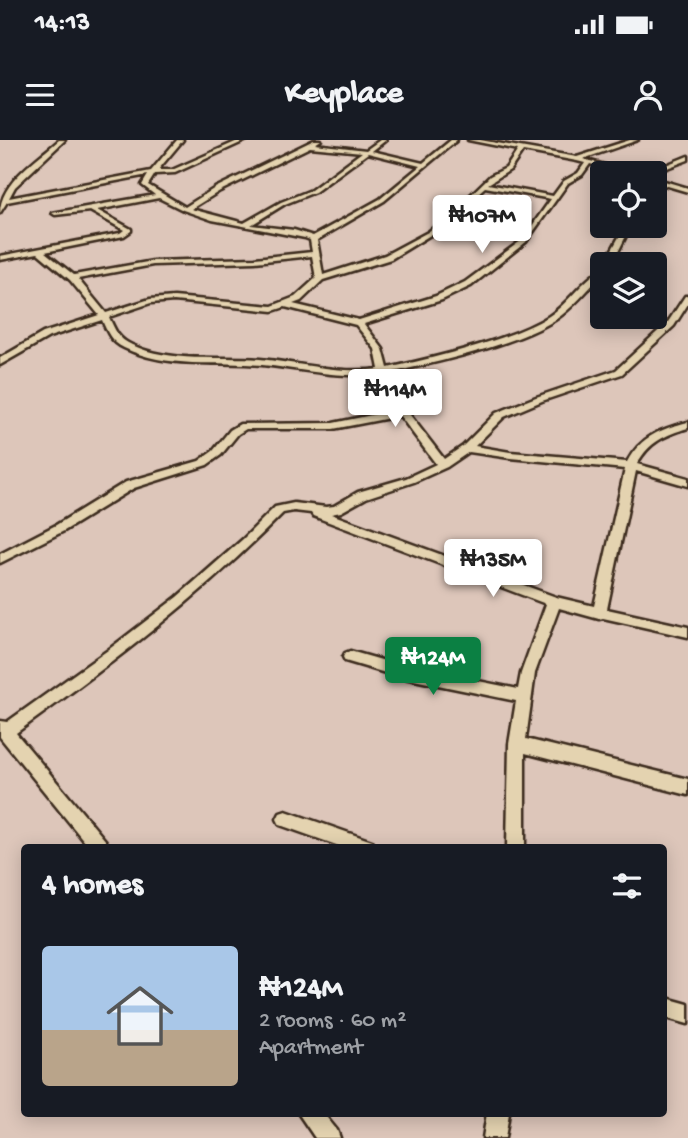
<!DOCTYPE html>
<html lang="en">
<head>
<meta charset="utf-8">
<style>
  body { margin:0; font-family:"Gochi Hand",sans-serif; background:#20242c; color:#f1f3f6; height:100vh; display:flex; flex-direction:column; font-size:26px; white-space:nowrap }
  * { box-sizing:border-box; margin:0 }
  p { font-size:23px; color:#9ea1a6 }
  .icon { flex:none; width:38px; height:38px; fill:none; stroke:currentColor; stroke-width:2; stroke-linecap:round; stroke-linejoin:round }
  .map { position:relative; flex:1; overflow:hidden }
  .details { position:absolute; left:21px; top:704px; width:646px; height:273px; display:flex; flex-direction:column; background:#171b24; border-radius:7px; box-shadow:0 4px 18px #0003 }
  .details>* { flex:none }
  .controls { position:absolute; left:590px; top:21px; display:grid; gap:14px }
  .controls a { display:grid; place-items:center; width:77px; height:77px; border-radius:7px; background:#171b24; box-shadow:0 4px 18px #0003; font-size:35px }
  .price { position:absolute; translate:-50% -60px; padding:0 16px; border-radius:7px; background:#fff; color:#222; font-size:23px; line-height:46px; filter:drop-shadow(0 2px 4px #0008) }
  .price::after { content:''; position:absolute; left:50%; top:42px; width:21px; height:16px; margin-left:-10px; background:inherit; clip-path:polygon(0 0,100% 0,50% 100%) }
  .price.on { background:#0b8043; color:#fff }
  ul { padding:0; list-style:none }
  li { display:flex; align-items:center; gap:21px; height:175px; padding:0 21px }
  li span { display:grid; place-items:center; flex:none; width:196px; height:140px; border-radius:7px; color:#555 }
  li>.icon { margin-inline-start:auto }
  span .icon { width:84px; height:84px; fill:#fffc; stroke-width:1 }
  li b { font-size:30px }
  h2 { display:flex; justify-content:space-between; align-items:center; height:84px; padding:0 21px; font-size:30px }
  .status { display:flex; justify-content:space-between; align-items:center; height:49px; padding:0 35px; background:#171b24; direction:ltr }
  .status svg { height:19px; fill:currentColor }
  header { display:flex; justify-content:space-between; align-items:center; height:91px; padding:0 21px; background:#171b24; font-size:32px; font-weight:800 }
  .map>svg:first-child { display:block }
</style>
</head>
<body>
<div class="status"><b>14:13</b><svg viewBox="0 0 49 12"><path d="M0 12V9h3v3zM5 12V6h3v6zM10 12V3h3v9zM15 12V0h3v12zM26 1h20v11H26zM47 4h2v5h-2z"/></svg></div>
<header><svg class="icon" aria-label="menu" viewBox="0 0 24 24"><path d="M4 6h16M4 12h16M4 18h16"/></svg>Keyplace<svg class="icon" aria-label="person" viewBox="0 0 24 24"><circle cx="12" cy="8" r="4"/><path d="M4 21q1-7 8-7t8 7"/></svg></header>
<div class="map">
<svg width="688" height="998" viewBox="0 0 688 998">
  <rect width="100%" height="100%" fill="#ddc6ba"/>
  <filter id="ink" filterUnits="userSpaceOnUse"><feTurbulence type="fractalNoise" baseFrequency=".0143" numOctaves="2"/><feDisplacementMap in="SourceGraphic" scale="14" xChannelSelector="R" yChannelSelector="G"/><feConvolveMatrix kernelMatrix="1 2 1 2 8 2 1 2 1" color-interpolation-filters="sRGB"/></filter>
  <g filter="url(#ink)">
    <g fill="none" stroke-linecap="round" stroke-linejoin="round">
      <defs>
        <g id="street">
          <path d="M59,0H65L15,47L9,58L151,31L177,0H183L158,30H172L240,0H247L175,33L155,34L148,45L185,67L215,48L314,0H321L315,4L366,10L380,0H386L372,11L423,23L451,0H457L384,61L317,100L323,135L385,115L428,92L453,72L490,36L506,28L518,10L468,0H480L577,17L630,0H638L583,19L634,33H625L590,24L582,35L568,43L526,102L471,146L442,160L364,184L383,209L388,228C432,218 512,200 549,176C569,163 582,140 602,129V135C587,150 573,168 555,180C516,205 435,223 389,233L407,271L444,319L463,306L496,273L536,257L616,230L668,182L685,156H688V164L674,186L622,234L542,261L504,277L475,306L510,312L627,322C641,296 661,289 688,282V288C665,295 649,302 637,324L688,338V346L636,331L607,469L688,487V497L603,478L599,479L559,468L535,533L526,599L688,639V655L525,613V707H507L509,604L516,561L399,537L345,521L343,517L345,513L350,511L399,525L518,549L521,533L546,464L313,376L311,373L294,371L283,373C202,456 110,525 16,593L106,701L109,707H89L0,597V581L7,582L108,510L177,457L243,399L275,367L294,363L326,367L334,366L358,352L406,338L436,324L400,276L333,289H246L238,294L221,315L207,325L134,348L64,391L0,423V414L56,385L126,342L199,321L213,311L230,290L240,284L333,283L396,270L380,234C341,239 302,229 262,225C218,221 166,229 124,208C111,202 107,192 102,180L49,197L0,225V218L43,193L99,175L70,140L38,113L0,120V116L120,93L124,90L90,71L55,75L52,73L155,55L142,45L148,35L7,62L0,73C0,42 38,19 59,0ZM310,7L362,12L311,50L281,62L244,83L191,69L220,51ZM523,11L577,21L585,23L578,33L564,41L553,56L488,44L510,30ZM368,13L420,26L380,59L313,96L294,90L251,85L285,64L315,52ZM485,47L551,59L522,100L465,142L436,156L359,180L293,164L301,161L323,140L391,119L432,94ZM159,58L183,70L212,80L305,98L310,100L312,112L255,118L153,121L74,135L45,112L124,96L131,91V89L97,70ZM312,116L316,138L295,157L272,166L174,157L150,159L106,173L78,139L153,125L255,122ZM174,161L273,171L285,167L356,185L375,209L379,229C339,234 300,223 260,219C219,216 170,223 132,205C118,199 115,190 109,177L151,163ZM469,312L510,318L625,329L594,466L556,457L331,374L341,372L366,358L414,342L447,327Z"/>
          <path d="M688,16V20L654,33H646Z"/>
          <path d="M654,38L688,48V52L654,42Z"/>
          <path d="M625,86H631L612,124H604Z"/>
          <path d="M286,671L372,701L375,707H342L280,685L277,679L280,673Z"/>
          <path d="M663,857L688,864V884L663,877Z"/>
          <path d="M298,973H323L337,990L340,998H315Z"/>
          <path d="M487,973H509L505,998H483Z"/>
        </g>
      </defs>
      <use href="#street" stroke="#3b2a1e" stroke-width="5"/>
      <use href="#street" fill="#e4d3b0" fill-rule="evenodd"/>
    </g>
  </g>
</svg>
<div class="controls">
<a><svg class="icon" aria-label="locate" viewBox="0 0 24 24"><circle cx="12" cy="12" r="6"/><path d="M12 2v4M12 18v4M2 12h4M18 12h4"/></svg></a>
<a><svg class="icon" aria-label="layers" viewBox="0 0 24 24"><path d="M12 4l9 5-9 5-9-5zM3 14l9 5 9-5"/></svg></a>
</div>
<b class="price" style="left:482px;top:115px">₦107M</b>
<b class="price" style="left:395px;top:289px">₦114M</b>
<b class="price" style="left:493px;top:459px">₦135M</b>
<b class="price on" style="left:433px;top:557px">₦124M</b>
<section class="details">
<h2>4 homes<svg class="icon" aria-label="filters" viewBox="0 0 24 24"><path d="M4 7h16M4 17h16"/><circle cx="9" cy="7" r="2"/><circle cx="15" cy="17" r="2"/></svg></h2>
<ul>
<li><span style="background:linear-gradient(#a9c7e8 60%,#b9a48a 0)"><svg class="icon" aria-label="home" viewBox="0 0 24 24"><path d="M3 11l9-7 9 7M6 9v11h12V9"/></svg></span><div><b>₦124M</b><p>2 rooms · 60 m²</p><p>Apartment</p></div></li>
</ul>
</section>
</div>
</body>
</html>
